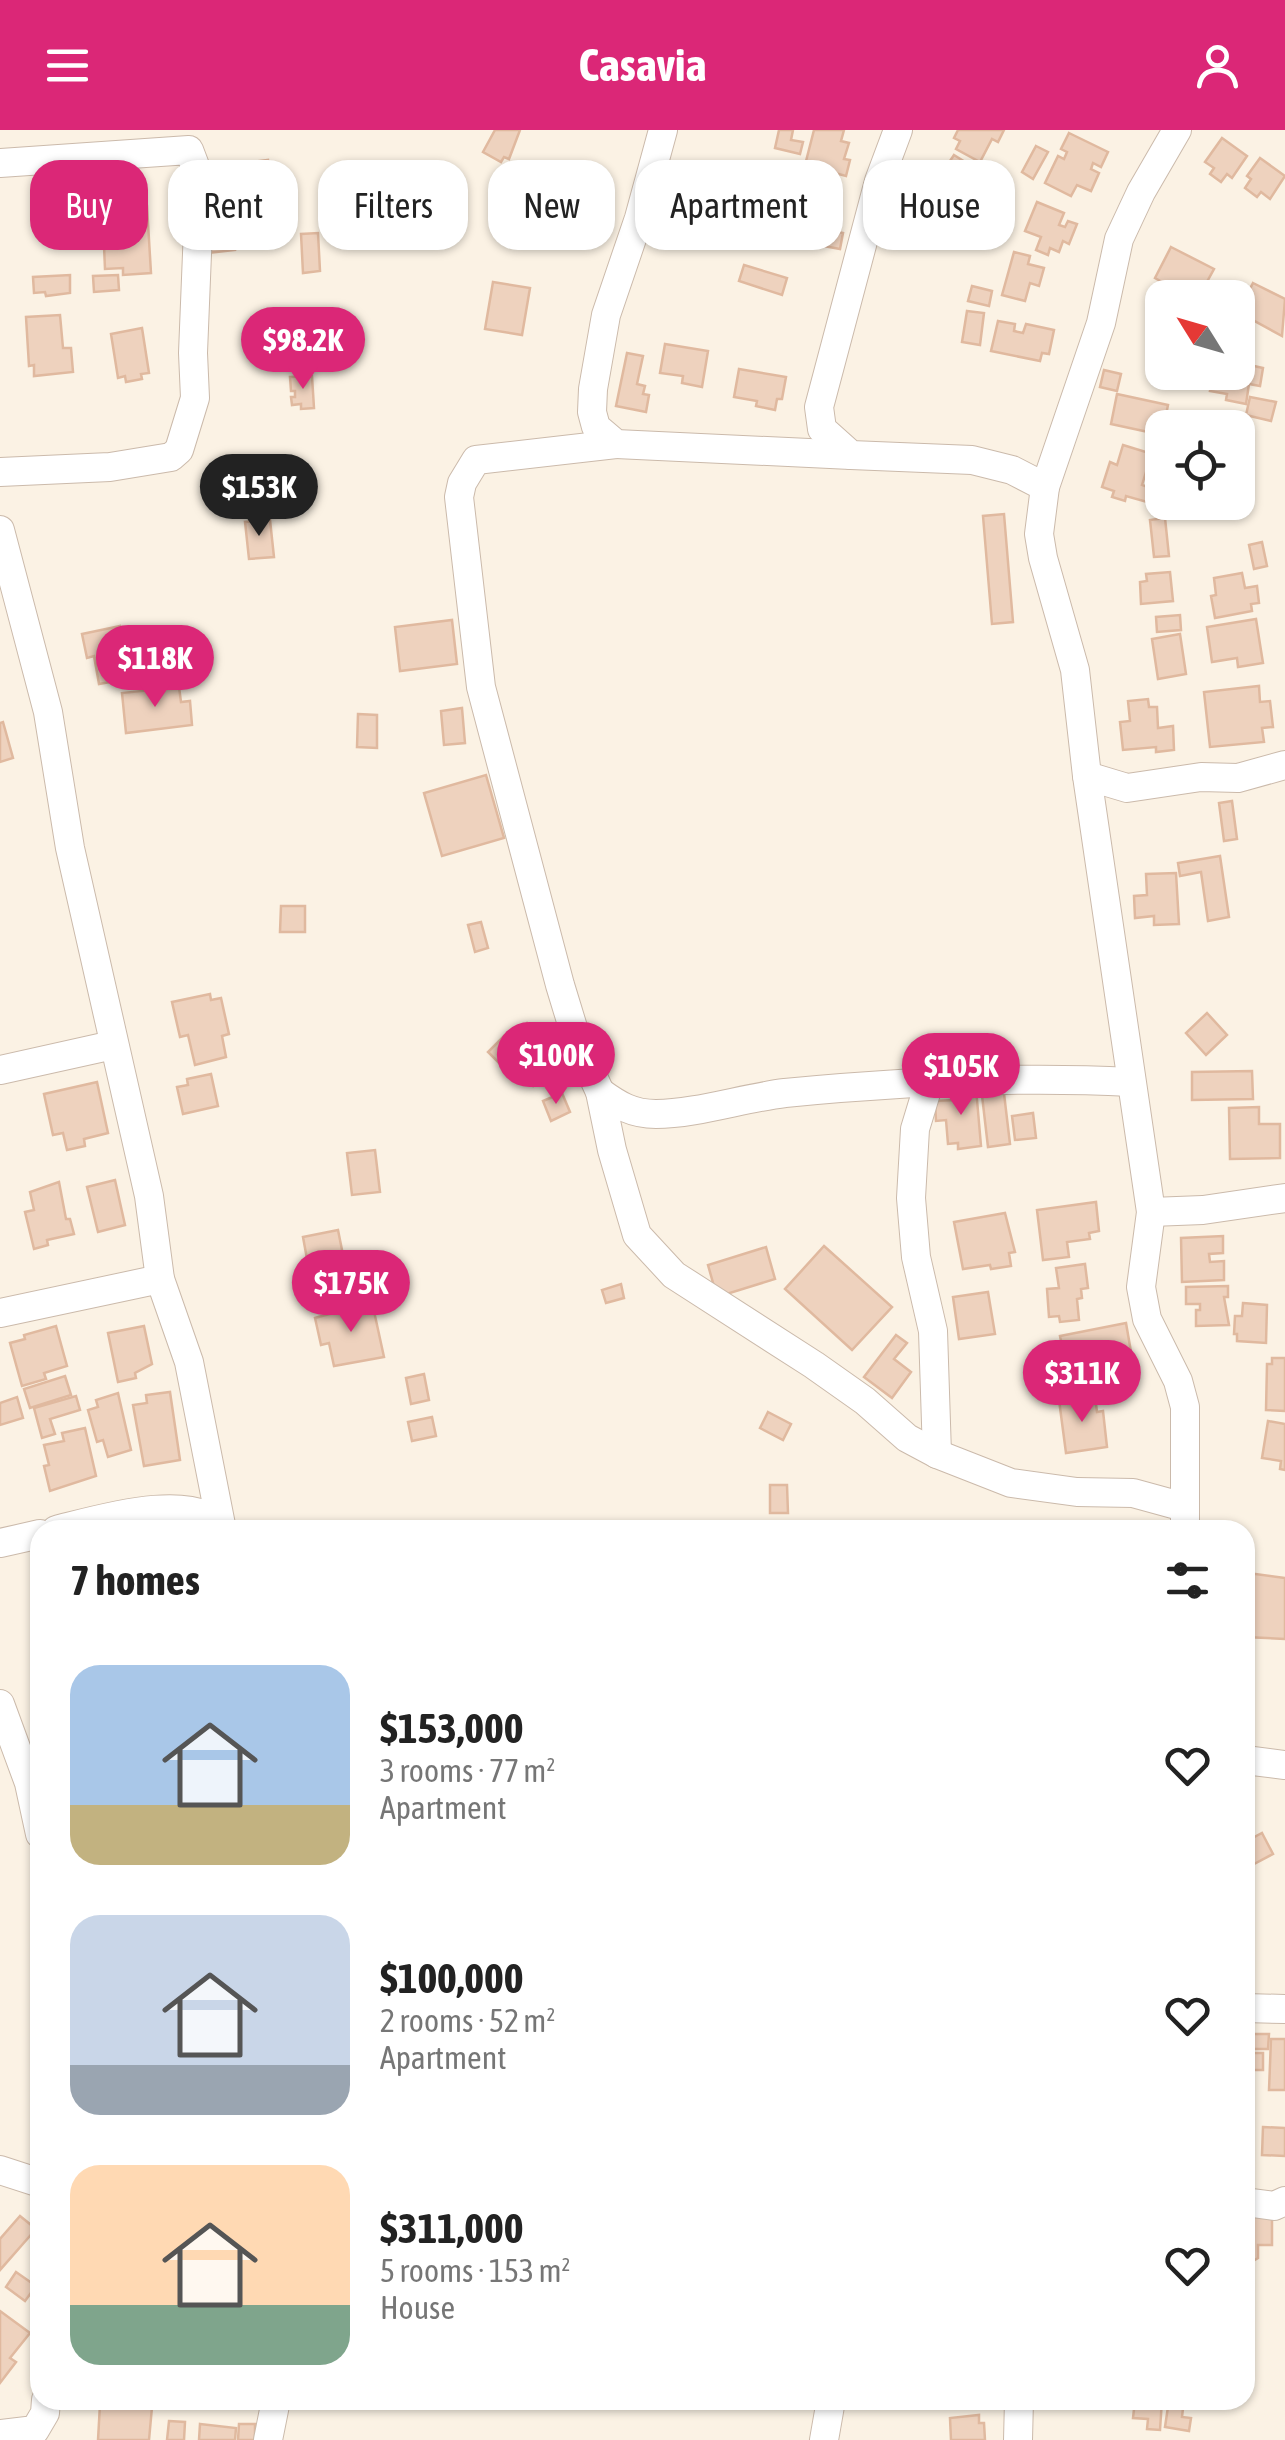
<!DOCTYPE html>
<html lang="en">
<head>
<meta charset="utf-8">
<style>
  body { margin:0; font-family:"Asap Condensed",sans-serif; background:#f6f6f6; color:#222; height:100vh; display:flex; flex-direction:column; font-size:38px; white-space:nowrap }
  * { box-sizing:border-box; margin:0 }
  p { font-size:32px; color:#767676 }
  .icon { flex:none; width:55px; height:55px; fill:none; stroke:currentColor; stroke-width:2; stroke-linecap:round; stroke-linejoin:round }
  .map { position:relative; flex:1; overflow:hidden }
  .details { position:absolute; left:30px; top:1390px; width:1225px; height:890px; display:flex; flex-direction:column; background:#fff; border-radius:30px; box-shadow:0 2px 8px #0004 }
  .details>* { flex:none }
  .top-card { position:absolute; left:30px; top:30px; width:1225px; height:90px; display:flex; gap:20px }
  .needle { width:65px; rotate:307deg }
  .buttons { position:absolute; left:1145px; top:150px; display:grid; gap:20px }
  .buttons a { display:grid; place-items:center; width:110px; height:110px; border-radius:20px; background:#fff; box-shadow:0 2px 8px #0004; font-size:50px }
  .price { position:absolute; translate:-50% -85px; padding:0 22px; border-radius:35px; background:#db2777; color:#fff; font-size:32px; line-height:65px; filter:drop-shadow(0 2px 5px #0008) }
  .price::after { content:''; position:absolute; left:50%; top:60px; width:30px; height:22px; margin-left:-15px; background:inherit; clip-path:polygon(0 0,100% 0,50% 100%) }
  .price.selected { background:#222; color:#fff }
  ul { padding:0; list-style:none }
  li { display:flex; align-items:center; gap:30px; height:250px; padding:0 40px }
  li span { display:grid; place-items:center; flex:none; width:280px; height:200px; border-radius:30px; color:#555 }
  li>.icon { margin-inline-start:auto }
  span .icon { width:120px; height:120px; fill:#fffc; stroke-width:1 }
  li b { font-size:42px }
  h2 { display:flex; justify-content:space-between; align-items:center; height:120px; padding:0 40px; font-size:42px }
  .pill { padding:0 35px; border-radius:30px; background:#fff; box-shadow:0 2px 8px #0004; font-size:35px; line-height:90px }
  .pill.selected { background:#db2777; color:#fff }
  header { display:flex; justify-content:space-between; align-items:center; height:130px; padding:0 40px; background:#db2777; color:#fff; font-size:45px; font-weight:700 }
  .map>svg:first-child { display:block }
</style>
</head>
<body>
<header><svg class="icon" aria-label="menu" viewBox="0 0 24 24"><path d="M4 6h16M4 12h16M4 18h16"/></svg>Casavia<svg class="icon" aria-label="person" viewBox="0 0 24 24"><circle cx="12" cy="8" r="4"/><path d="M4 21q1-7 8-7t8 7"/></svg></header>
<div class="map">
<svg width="1285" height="2310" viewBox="0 0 1285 2310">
  <rect width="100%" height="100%" fill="#fbf2e4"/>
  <g fill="#eed2be" stroke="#e0b99f" stroke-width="2.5">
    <path d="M495,0H520L509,29L504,27L501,32L483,22Z"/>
    <path d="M779,0H793L791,10L803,12L800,24L775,18Z"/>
    <path d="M814,0H844L841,11L849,13L844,29L850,30L846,46L805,35Z"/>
    <path d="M958,0H1004L998,12L992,9L980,32L956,19L960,11L954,8Z"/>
    <path d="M1069,3L1108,22L1101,37L1093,33L1091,39L1099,43L1091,61L1077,55L1071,66L1045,53L1058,26L1064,29L1067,22L1061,19Z"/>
    <path d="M1222,8L1247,26L1232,48L1227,44L1221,52L1210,44L1214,38L1205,32Z"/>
    <path d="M1036,16L1048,22L1033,49L1022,42Z"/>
    <path d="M954,25L992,49L980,69L970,63L965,70L969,73L962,85L930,65L937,54L930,50L940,34L946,37Z"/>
    <path d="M1260,28L1285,46L1270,69L1261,62L1257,67L1245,58L1251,49L1247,46Z"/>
    <path d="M268,30L270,44L264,45L265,52L276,50L280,76L250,80L249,71L234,73L230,48L239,47L237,34Z"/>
    <path d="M324,58L339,59L338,93L323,92Z"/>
    <path d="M1037,72L1064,83L1059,95L1065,97L1068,91L1077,94L1069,114L1063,111L1059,122L1050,118L1048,125L1036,120L1041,107L1025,101Z"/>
    <path d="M147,76L151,143L123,145V138L105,139L103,93L116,92L115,78Z"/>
    <path d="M818,84L835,87L833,101L843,103L840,119L813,114Z"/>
    <path d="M233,101L235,120L207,123L205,104Z"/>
    <path d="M318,103L320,141L303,143L301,104Z"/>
    <path d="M1171,117L1214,139L1198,168H1190L1155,148Z"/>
    <path d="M1014,122L1030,126L1028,134L1044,138L1039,156L1030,153L1025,171L1002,165Z"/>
    <path d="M744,135L787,148L782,165L739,151Z"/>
    <path d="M70,145V163L46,166L45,162L34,163L33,147Z"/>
    <path d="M118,145L119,160L94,162L93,146Z"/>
    <path d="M493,152L530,158L522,205L485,199Z"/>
    <path d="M1253,153L1285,169L1282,206L1238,182Z"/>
    <path d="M972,156L992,161L989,176L968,171Z"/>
    <path d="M967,181L984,183L980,215L962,212Z"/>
    <path d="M60,185L63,218H71L73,242L34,246V235L29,236L26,187Z"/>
    <path d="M998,191L1015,194L1014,201L1023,203L1026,194L1054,200L1049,224L1042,223L1040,231L991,221Z"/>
    <path d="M142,198L149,243L141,244L142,249L126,252L125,246L118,248L111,204Z"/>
    <path d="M665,214L708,221L702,257L682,253L683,246L660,243Z"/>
    <path d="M1238,222L1247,224L1245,234L1263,238L1260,256L1249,254L1246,274L1226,270L1227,264L1210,261L1214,242H1238Z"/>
    <path d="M627,223L643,226L637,254L645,256L643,264L649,265L646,282L616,276Z"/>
    <path d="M739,239L786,247L782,269H777L775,280L756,276L757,271L734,267Z"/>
    <path d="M1104,240L1121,244L1117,261L1100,257Z"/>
    <path d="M312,246L314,278L301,279V274L292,275L291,267H295V261H291L290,247Z"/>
    <path d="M1117,264L1168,275L1162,305L1111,294Z"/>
    <path d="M1250,267L1276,272L1271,291L1246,285Z"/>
    <path d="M1123,315L1159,326L1155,341L1147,339L1142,355L1151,358L1147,372L1126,366L1125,371L1112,367L1114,361L1102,357L1110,332L1117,335Z"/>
    <path d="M1004,384L1013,492L992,494L983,386Z"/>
    <path d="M1165,388L1169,426L1154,427L1150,390Z"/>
    <path d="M270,390L274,427L249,429L245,392Z"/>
    <path d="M1262,412L1267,436L1254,439L1249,415Z"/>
    <path d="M1170,442L1173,471L1141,474L1140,452L1147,451L1146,444Z"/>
    <path d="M1242,443L1245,458L1257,456L1259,473L1251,474L1252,481L1215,488L1211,466L1216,465L1214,448Z"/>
    <path d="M1180,485L1181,500L1157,502L1156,487Z"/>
    <path d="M1256,489L1263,533L1238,537L1237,528L1212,532L1207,497Z"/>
    <path d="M452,490L457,534L400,541L395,497Z"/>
    <path d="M120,496L124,518L143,514L149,545L99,554L94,526L87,528L82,504Z"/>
    <path d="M1180,504L1186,544L1158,549L1152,509Z"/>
    <path d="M1259,556L1260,572L1270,571L1273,597L1262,598L1264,612L1210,617L1204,562Z"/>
    <path d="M179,557L181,572L190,571L192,595L126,603L122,563Z"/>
    <path d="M1148,569L1149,577H1157L1158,598L1173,596L1174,620L1156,622V617L1123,620L1120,592L1130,591L1128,571Z"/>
    <path d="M462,578L465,613L444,615L441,581Z"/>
    <path d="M358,584L377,585V618L357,617Z"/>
    <path d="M3,592L13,628L0,632V593Z"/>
    <path d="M486,645L504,708L442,726L424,663Z"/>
    <path d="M1232,671L1237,709L1224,711L1219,673Z"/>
    <path d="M1220,726L1229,787L1208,791L1201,742L1180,746L1178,733Z"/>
    <path d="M1176,743L1179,794L1154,795V786L1135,788L1134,766L1147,765L1146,744Z"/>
    <path d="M281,776H305V802H280Z"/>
    <path d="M481,792L488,818L475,822L468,795Z"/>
    <path d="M210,864L211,870L221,868L229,904L222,906L226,927L195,935L188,905L180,907L172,872Z"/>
    <path d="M1207,883L1227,905L1206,925L1186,903Z"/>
    <path d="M527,893L545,913L531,924L514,905Z"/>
    <path d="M504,906L525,927L509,943L488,922Z"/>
    <path d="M543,922L561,939L550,951L543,944L533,956L521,945Z"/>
    <path d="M1252,941L1253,969L1192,970V942Z"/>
    <path d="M211,944L218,976L183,984L177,957L188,955L187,949Z"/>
    <path d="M97,952L108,1003L84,1009L85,1016L67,1020L63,1003L53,1005L44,964Z"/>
    <path d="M1003,955L1010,1014L988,1017L981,957Z"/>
    <path d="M976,958L981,1016L958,1019V1013L948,1014L946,990L936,991L935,971L955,970L954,960Z"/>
    <path d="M562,963L570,982L551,991L543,971Z"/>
    <path d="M1259,977V994H1280V1028L1230,1029L1229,978Z"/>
    <path d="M1033,983L1036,1008L1015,1010L1012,986Z"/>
    <path d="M375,1020L380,1062L352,1065L347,1023Z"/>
    <path d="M115,1050L125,1095L98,1102L87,1057Z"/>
    <path d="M59,1052L66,1089H70L74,1104L47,1110L48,1115L34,1119L25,1082L34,1080L30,1062Z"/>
    <path d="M1096,1072L1099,1101L1089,1103L1090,1109L1067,1112L1069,1127L1043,1130L1037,1080Z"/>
    <path d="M1005,1083L1015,1122L1009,1123L1011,1136L991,1139L990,1135L963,1139L954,1092Z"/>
    <path d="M338,1100L349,1155L313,1162L303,1107Z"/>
    <path d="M1223,1106V1123L1209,1124L1210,1132L1224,1131V1150L1182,1152L1181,1108Z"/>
    <path d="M824,1116L892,1177L852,1220L785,1159Z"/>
    <path d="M766,1117L775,1149L717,1167L708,1135Z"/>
    <path d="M1085,1134L1088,1158L1081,1159L1082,1168L1077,1169L1079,1190L1060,1192L1059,1186L1049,1187L1047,1159L1059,1158L1056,1138Z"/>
    <path d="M621,1154L624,1168L606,1173L602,1160Z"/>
    <path d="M1228,1156V1167H1224L1229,1195L1196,1196V1180H1200V1174H1186V1157Z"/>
    <path d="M988,1162L995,1204L959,1209L953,1167Z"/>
    <path d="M372,1172L384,1227L334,1236L329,1213L321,1215L315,1188Z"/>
    <path d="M1243,1173L1267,1175L1266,1213L1237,1211V1204H1234L1235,1186H1242Z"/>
    <path d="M1126,1193L1134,1239L1116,1242L1114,1232L1067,1241L1060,1206Z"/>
    <path d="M56,1196L67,1236L44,1243L46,1249L22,1256L10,1213L25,1209L24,1205Z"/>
    <path d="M144,1196L152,1234L135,1243L136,1248L118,1252L108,1203Z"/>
    <path d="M896,1205L907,1213L894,1229L911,1242L892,1268L864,1247Z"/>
    <path d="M1272,1228H1285V1281L1266,1280L1267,1234H1272Z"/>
    <path d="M424,1244L429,1270L411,1274L406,1248Z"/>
    <path d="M65,1246L71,1265L30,1278L24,1259Z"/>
    <path d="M170,1262L180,1330L144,1336L133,1275L147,1273L146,1265Z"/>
    <path d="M118,1263L131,1320L108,1327L103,1310L97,1312L88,1280L98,1277L96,1270Z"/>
    <path d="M76,1266L80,1280L50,1289L55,1304L42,1308L34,1278Z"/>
    <path d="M1095,1266L1097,1282L1103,1281L1107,1317L1066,1323L1059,1270Z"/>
    <path d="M17,1267L23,1288L0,1295V1273Z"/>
    <path d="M768,1282L791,1294L783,1310L760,1298Z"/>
    <path d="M432,1287L436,1306L412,1311L408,1292Z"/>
    <path d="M1268,1291L1285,1294V1340L1280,1339L1281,1331L1262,1328Z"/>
    <path d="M85,1298L96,1346L50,1361L44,1336L49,1335L44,1315L64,1311L62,1303Z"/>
    <path d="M770,1355H787L788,1383H770Z"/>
    <path d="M1248,1443L1285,1448V1509L1245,1507Z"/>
    <path d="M1262,1703L1273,1724L1254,1734L1245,1712Z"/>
    <path d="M1245,1904H1269L1268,1919H1245Z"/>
    <path d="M1271,1909H1285V1960H1269Z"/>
    <rect x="1247" y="1923" width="16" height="17"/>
    <path d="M1263,1997L1285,1998V2026L1262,2025Z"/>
    <path d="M20,2086L36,2099L0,2140V2109Z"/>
    <path d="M1249,2086L1272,2087V2115H1258V2128L1248,2134L1245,2133V2094Z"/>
    <path d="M16,2142L36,2156L25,2171L6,2157Z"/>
    <path d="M0,2181L30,2203L10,2228L16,2232L0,2253Z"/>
    <path d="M1135,2270H1162L1160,2300L1147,2299L1148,2289L1133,2288Z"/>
    <path d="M1169,2270H1184L1182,2287L1191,2288L1189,2301L1165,2297Z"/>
    <path d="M100,2274L152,2277L149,2310H98Z"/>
    <path d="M979,2285V2293H984L985,2310H951L950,2288Z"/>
    <path d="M169,2291L185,2292L184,2310H167Z"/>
    <path d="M200,2294L236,2298L235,2310H199Z"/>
    <path d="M239,2294H255V2310H238Z"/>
  </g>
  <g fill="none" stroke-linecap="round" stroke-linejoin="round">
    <defs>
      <g id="minor">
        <path d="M663,0L639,88L606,185L593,259L592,282L596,297L616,314L851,325"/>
        <path d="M898,0L879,51L819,277L822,299L851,325L972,330L1012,340L1045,357L1039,404L1043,428L1075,540L1087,646L1151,1082L1141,1157L1147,1189L1178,1251L1185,1277V1400"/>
        <path d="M0,33L189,20L200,49L193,223L195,268L179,320L171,327L110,337L0,342"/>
        <path d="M616,314L476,330L462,353L459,367L481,557L560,855L578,914L600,962L612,1020L637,1105L674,1145L814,1235L865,1271L907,1308L937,1324L1011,1353L1077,1362L1133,1363L1184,1377"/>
        <path d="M1045,357L1101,193L1119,109L1141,62L1177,0"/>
        <path d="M0,400L48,582L70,718L149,1066L160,1149L189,1232L221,1395"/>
        <path d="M1087,646L1127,658L1201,647L1238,648L1285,635"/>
        <path d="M0,940L113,915"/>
        <path d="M929,953L915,999L911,1068L916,1127L933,1201L937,1324"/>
        <path d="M600,962C618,975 632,984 656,984C695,984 744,968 785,963C900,952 1016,946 1131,952"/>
        <path d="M1151,1082L1203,1080L1285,1068"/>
        <path d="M0,1183L160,1149"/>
        <path d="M56,1400C93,1391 199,1358 223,1400"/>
        <path d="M0,1413L40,1404"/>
        <path d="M0,1574L29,1653L40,1704"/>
        <path d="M1245,1630L1285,1635"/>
        <path d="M1245,1878L1285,1879"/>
        <path d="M0,2040L40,2053"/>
        <path d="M1245,2072L1274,2076L1285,2071"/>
        <path d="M0,2304L35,2300L45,2283L46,2270"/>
        <path d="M268,2310L276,2270"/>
        <path d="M824,2310L831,2270"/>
        <path d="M1018,2310L1019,2270"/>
      </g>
    </defs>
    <use href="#minor" stroke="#cbbaab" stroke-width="30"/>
    <use href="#minor" stroke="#fff" stroke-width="28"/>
  </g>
</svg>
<div class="buttons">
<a><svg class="needle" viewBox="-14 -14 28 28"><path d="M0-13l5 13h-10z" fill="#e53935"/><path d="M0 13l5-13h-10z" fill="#767676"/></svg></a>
<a><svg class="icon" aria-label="locate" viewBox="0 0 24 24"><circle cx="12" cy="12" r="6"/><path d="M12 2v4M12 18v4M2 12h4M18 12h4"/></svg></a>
</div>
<b class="price" style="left:303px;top:262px">$98.2K</b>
<b class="price selected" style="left:259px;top:409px">$153K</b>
<b class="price" style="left:155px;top:580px">$118K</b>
<b class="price" style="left:556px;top:977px">$100K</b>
<b class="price" style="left:961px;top:988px">$105K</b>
<b class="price" style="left:351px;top:1205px">$175K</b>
<b class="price" style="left:1082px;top:1295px">$311K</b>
<div class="top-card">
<a class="pill selected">Buy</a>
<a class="pill">Rent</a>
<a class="pill">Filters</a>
<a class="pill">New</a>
<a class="pill">Apartment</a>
<a class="pill">House</a>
</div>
<section class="details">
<h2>7 homes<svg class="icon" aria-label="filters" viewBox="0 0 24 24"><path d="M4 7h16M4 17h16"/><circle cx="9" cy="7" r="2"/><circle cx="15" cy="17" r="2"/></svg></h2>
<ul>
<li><span style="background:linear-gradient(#a9c7e8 70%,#c2b280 0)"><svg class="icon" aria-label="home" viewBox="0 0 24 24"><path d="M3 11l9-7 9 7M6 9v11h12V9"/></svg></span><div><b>$153,000</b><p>3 rooms · 77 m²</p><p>Apartment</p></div><svg class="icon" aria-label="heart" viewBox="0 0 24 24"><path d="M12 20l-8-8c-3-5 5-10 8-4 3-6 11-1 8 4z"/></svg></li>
<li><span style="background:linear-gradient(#c9d6e8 75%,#9aa5b1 0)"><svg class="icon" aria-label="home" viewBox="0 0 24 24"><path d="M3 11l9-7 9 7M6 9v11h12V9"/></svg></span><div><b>$100,000</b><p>2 rooms · 52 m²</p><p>Apartment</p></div><svg class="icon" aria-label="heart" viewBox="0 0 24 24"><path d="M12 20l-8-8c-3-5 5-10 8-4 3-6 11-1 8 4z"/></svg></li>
<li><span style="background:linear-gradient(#ffd9b3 70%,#7fa58c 0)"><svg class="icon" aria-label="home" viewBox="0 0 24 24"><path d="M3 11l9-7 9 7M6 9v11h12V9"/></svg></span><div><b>$311,000</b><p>5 rooms · 153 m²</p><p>House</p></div><svg class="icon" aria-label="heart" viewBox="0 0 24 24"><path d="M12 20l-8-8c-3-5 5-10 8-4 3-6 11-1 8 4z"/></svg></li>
</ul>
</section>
</div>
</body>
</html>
